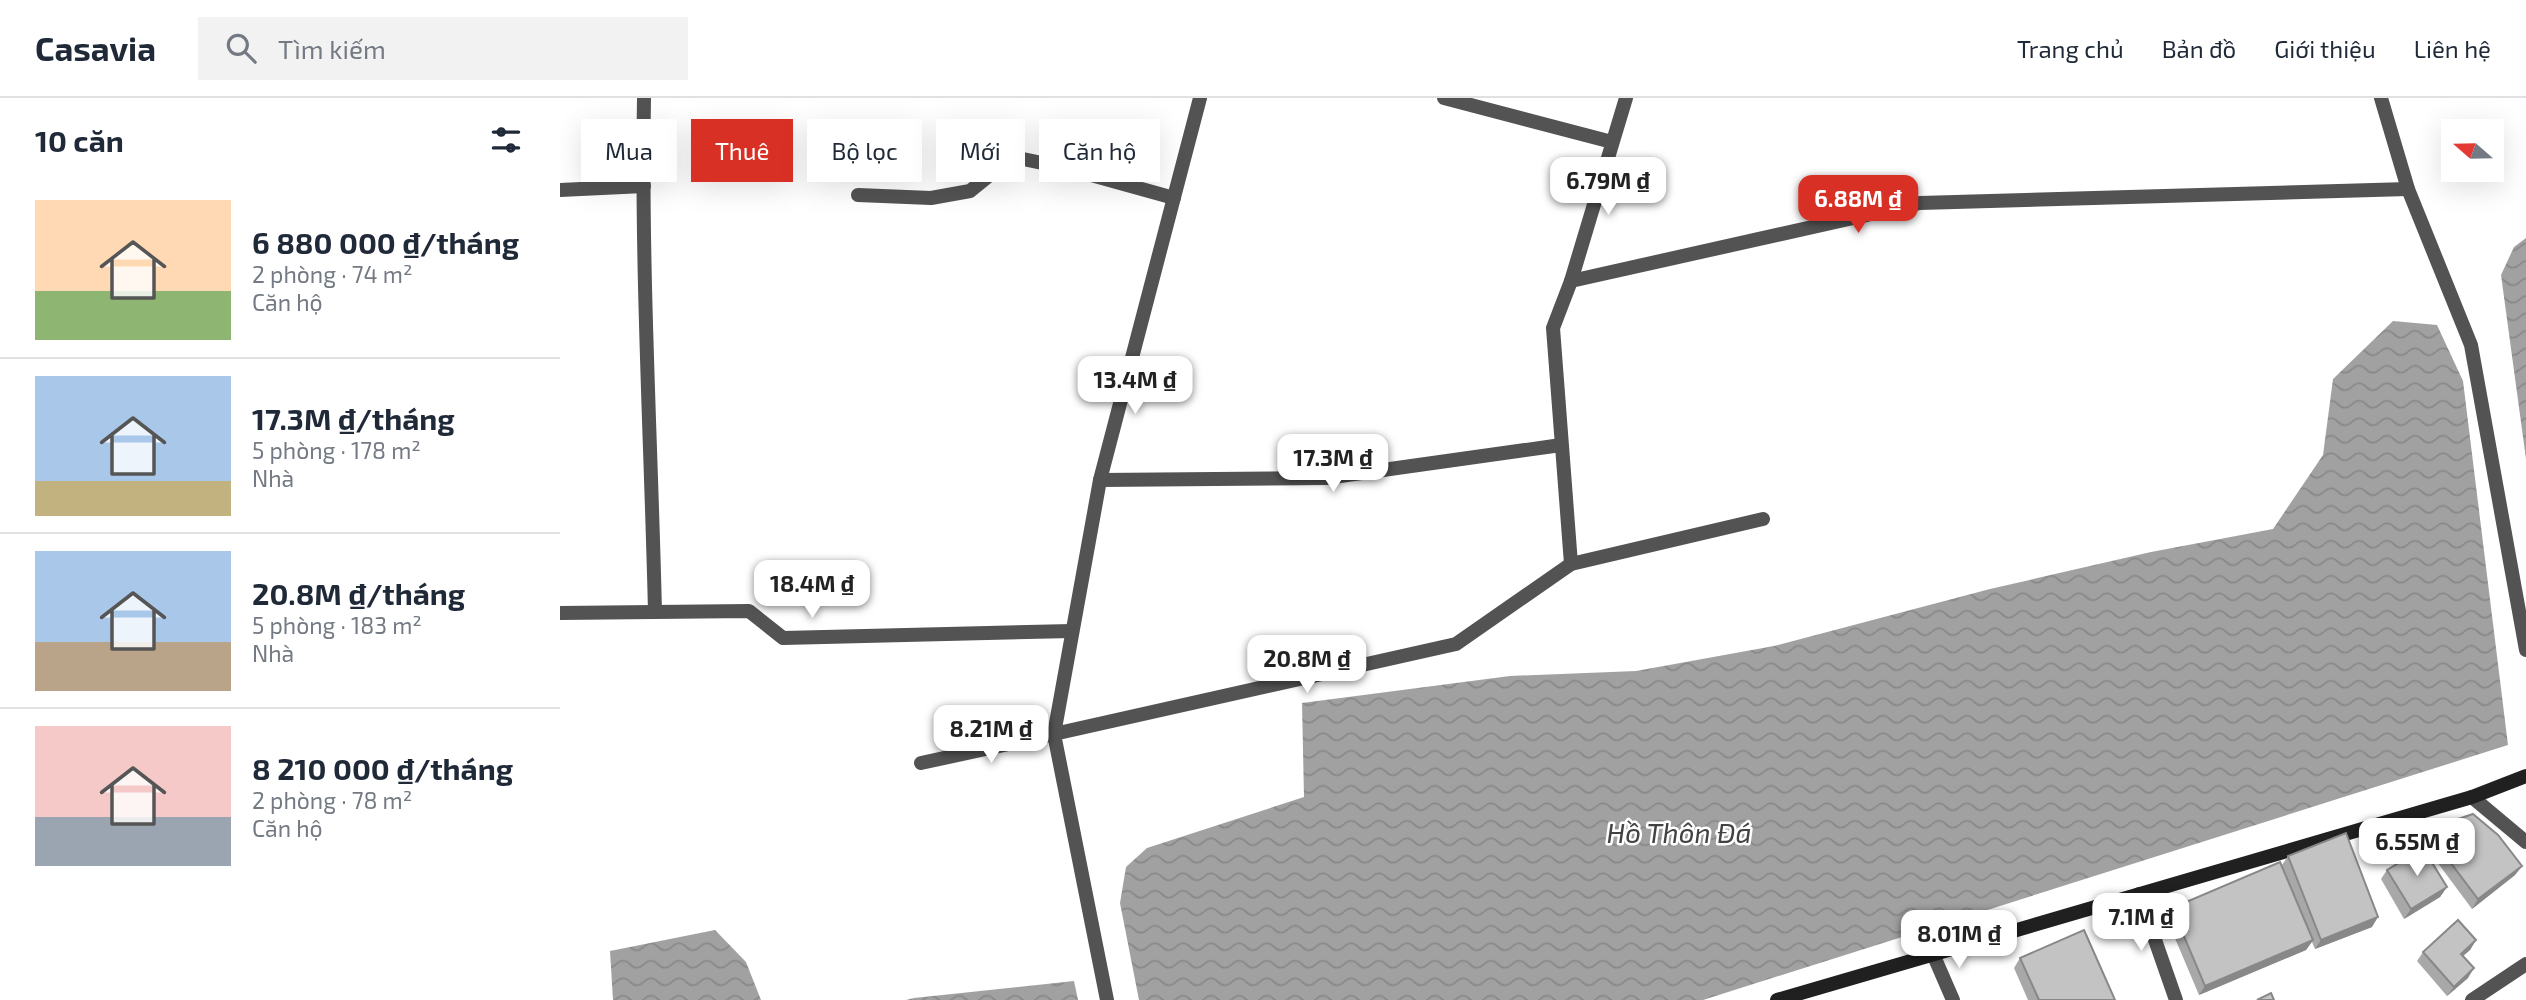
<!DOCTYPE html>
<html lang="vi">
<head>
<meta charset="utf-8">
<style>
  body { margin:0; font-family:"Exo 2",sans-serif; background:#f2f2f3; color:#1f2937; height:100vh; display:flex; flex-direction:column; font-size:26px; white-space:nowrap }
  * { box-sizing:border-box; margin:0 }
  p { font-size:23px; color:#747a83 }
  .icon { flex:none; width:38px; height:38px; fill:none; stroke:currentColor; stroke-width:2; stroke-linecap:round; stroke-linejoin:round }
  .map { position:relative; flex:1; overflow:hidden }
  .drawer { display:flex; flex-direction:column; background:#fff; width:560px }
  .drawer>* { flex:none }
  .top-card { position:absolute; left:21px; top:21px; width:665px; height:63px; display:flex; gap:14px }
  .needle { width:46px; rotate:290deg }
  .controls { position:absolute; left:1881px; top:21px; display:grid; gap:14px }
  .controls a { display:grid; place-items:center; width:63px; height:63px; border-radius:0px; background:#fff; box-shadow:0 7px 28px #0002; font-size:35px }
  .price { position:absolute; translate:-50% -60px; padding:0 16px; border-radius:14px; background:#fff; color:#222; font-size:23px; line-height:46px; filter:drop-shadow(0 2px 4px #0008) }
  .price::after { content:''; position:absolute; left:50%; top:42px; width:21px; height:16px; margin-left:-10px; background:inherit; clip-path:polygon(0 0,100% 0,50% 100%) }
  .price.on { background:#d93025; color:#fff }
  ul { padding:0; list-style:none }
  li { display:flex; align-items:center; gap:21px; height:175px; padding:0 35px }
  li+li { border-top:2px solid #e0e1e3 }
  li span { display:grid; place-items:center; flex:none; width:196px; height:140px; border-radius:0px; color:#555 }
  li>.icon { margin-inline-start:auto }
  span .icon { width:84px; height:84px; fill:#fffc; stroke-width:1 }
  li b { font-size:30px }
  h2 { display:flex; justify-content:space-between; align-items:center; height:84px; padding:0 35px; font-size:30px }
  .pill { padding:0 24px; border-radius:0px; background:#fff; box-shadow:0 7px 28px #0002; font-size:24px; line-height:63px }
  .pill.on { background:#d93025; color:#fff }
  header { display:flex; align-items:center; gap:42px; box-sizing:border-box; height:98px; padding:0 35px; background:#fff; border-bottom:2px solid #e0e1e3 }
  header strong { font-size:33px }
  nav { display:flex; gap:38px; margin-inline-start:auto; font-size:24px }
  .search { width:490px; height:63px; background:#f2f2f3; display:flex; align-items:center; gap:18px; box-sizing:border-box; padding:0 24px; border-radius:0px; color:#747a83; font-size:26px }
  main { display:flex; flex:1; min-height:0 }
  .map>svg:first-child { display:block }
</style>
</head>
<body>
<header>
<strong>Casavia</strong>
<div class="search"><svg class="icon" aria-label="search" viewBox="0 0 24 24"><circle cx="10" cy="10" r="6"/><path d="M15 15l6 6"/></svg>Tìm kiếm</div>
<nav><a>Trang chủ</a><a>Bản đồ</a><a>Giới thiệu</a><a>Liên hệ</a></nav>
</header>
<main>
<section class="drawer">
<h2>10 căn<svg class="icon" aria-label="filters" viewBox="0 0 24 24"><path d="M4 7h16M4 17h16"/><circle cx="9" cy="7" r="2"/><circle cx="15" cy="17" r="2"/></svg></h2>
<ul>
<li><span style="background:linear-gradient(#ffd9b3 65%,#8fb573 0)"><svg class="icon" aria-label="home" viewBox="0 0 24 24"><path d="M3 11l9-7 9 7M6 9v11h12V9"/></svg></span><div><b>6 880 000 ₫/tháng</b><p>2 phòng · 74 m²</p><p>Căn hộ</p></div></li>
<li><span style="background:linear-gradient(#a9c7e8 75%,#c2b280 0)"><svg class="icon" aria-label="home" viewBox="0 0 24 24"><path d="M3 11l9-7 9 7M6 9v11h12V9"/></svg></span><div><b>17.3M ₫/tháng</b><p>5 phòng · 178 m²</p><p>Nhà</p></div></li>
<li><span style="background:linear-gradient(#a9c7e8 65%,#b9a48a 0)"><svg class="icon" aria-label="home" viewBox="0 0 24 24"><path d="M3 11l9-7 9 7M6 9v11h12V9"/></svg></span><div><b>20.8M ₫/tháng</b><p>5 phòng · 183 m²</p><p>Nhà</p></div></li>
<li><span style="background:linear-gradient(#f6c9c9 65%,#9aa5b1 0)"><svg class="icon" aria-label="home" viewBox="0 0 24 24"><path d="M3 11l9-7 9 7M6 9v11h12V9"/></svg></span><div><b>8 210 000 ₫/tháng</b><p>2 phòng · 78 m²</p><p>Căn hộ</p></div></li>
</ul>
</section>
<div class="map">
<svg width="1966" height="902" viewBox="0 0 1966 902">
  <defs>
    <pattern id="water-waves" width="16" height="10" patternUnits="userSpaceOnUse" patternTransform="scale(1.75)"><rect width="16" height="10" fill="#a1a1a1"/><path d="M0 5q4-4 8 0t8 0" fill="none" stroke="#898989"/></pattern>
  </defs>
  <rect width="100%" height="100%" fill="#fff"/>
  <g fill="url(#water-waves)">
    <path d="M1966,140V361L1941,177L1954,149Z"/>
    <path d="M1833,223L1877,227L1903,283L1948,647L1143,902H579L560,805L566,769L587,750L744,699L742,605L950,578L1076,573L1214,548L1430,491L1591,454L1713,431L1763,357L1773,281Z"/>
    <path d="M155,832L186,864L201,902H53L50,853Z"/>
    <path d="M514,883L518,902H346L354,900Z"/>
  </g>
  <g fill="none" stroke-linecap="round" stroke-linejoin="round">
    <g stroke="#535353" stroke-width="14">
      <path d="M0,92L84,88"/>
      <path d="M298,97L371,100L410,93L442,67L463,61L506,70L614,100"/>
    </g>
    <g stroke="#535353" stroke-width="14">
      <path d="M84,0C81,171 91,343 95,514"/>
      <path d="M884,0L1052,44"/>
      <path d="M1821,0L1848,91L1911,247L1966,552"/>
      <path d="M1011,183L1066,0"/>
      <path d="M540,382L766,380L1001,347"/>
      <path d="M1011,466L993,230L1011,183L1360,105L1848,91"/>
      <path d="M0,515L189,513L223,540L512,533"/>
      <path d="M361,665L494,636L540,382L640,0"/>
      <path d="M1912,699L1966,744"/>
      <path d="M1579,796L1616,902"/>
      <path d="M1373,856L1393,902"/>
      <path d="M547,902L494,636L896,546L1011,466L1203,421"/>
      <path d="M1912,902L1966,866"/>
    </g>
    <path stroke="#202020" stroke-width="14" d="M1217,902L1912,699L1966,678"/>
  </g>
  <g fill="#a8a8a8">
    <path d="M1866,732L1962,768L1955,777L1912,811L1860,741Z"/>
    <path d="M1728,758L1812,829L1755,851L1752,844L1746,852L1639,897L1606,819L1612,810L1733,795L1722,767Z"/>
    <path d="M1827,772L1887,789L1880,799L1844,821L1821,781Z"/>
    <path d="M1916,842L1910,852L1903,858L1908,880L1887,898L1857,863L1863,854Z"/>
    <path d="M1460,860L1555,902H1468L1454,870Z"/>
  </g>
  <g fill="#888">
    <path d="M1962,768L1955,777L1912,811L1918,801Z"/>
    <path d="M1887,789L1880,799L1844,821L1851,811Z"/>
    <path d="M1818,819L1812,829L1755,851L1761,842Z"/>
    <path d="M1753,842L1746,852L1639,897L1645,888Z"/>
    <path d="M1916,842L1910,852L1895,865L1901,856Z"/>
    <path d="M1914,870L1908,880L1887,898L1894,889Z"/>
  </g>
  <g fill="#c3c3c3" stroke="#888" stroke-width="2">
    <path d="M1913,716L1938,737L1962,768L1918,801L1866,732Z"/>
    <path d="M1786,735L1818,819L1761,842L1728,758Z"/>
    <path d="M1863,750L1887,789L1851,811L1827,772Z"/>
    <path d="M1720,764L1753,842L1645,888L1612,810Z"/>
    <path d="M1898,822L1916,842L1901,856L1914,870L1894,889L1863,854Z"/>
    <path d="M1524,832L1555,902H1479L1460,860Z"/>
    <path d="M1711,895L1714,902H1697Z"/>
  </g>
  <g text-anchor="middle" stroke-width="5" stroke-linejoin="round" paint-order="stroke">
    <g font-size="28" font-style="italic" fill="#424242" stroke="#fff">
      <text x="1119" y="745">Hồ Thôn Đá</text>
    </g>
  </g>
</svg>
<div class="controls">
<a><svg class="needle" viewBox="-14 -14 28 28"><path d="M0-13l5 13h-10z" fill="#e53935"/><path d="M0 13l5-13h-10z" fill="#747a83"/></svg></a>
</div>
<b class="price" style="left:1048px;top:119px">6.79M ₫</b>
<b class="price on" style="left:1298px;top:137px">6.88M ₫</b>
<b class="price" style="left:575px;top:318px">13.4M ₫</b>
<b class="price" style="left:773px;top:396px">17.3M ₫</b>
<b class="price" style="left:252px;top:522px">18.4M ₫</b>
<b class="price" style="left:747px;top:597px">20.8M ₫</b>
<b class="price" style="left:431px;top:667px">8.21M ₫</b>
<b class="price" style="left:1857px;top:780px">6.55M ₫</b>
<b class="price" style="left:1581px;top:855px">7.1M ₫</b>
<b class="price" style="left:1399px;top:872px">8.01M ₫</b>
<div class="top-card">
<a class="pill">Mua</a>
<a class="pill on">Thuê</a>
<a class="pill">Bộ lọc</a>
<a class="pill">Mới</a>
<a class="pill">Căn hộ</a>
</div>
</div>
</main>
</body>
</html>
